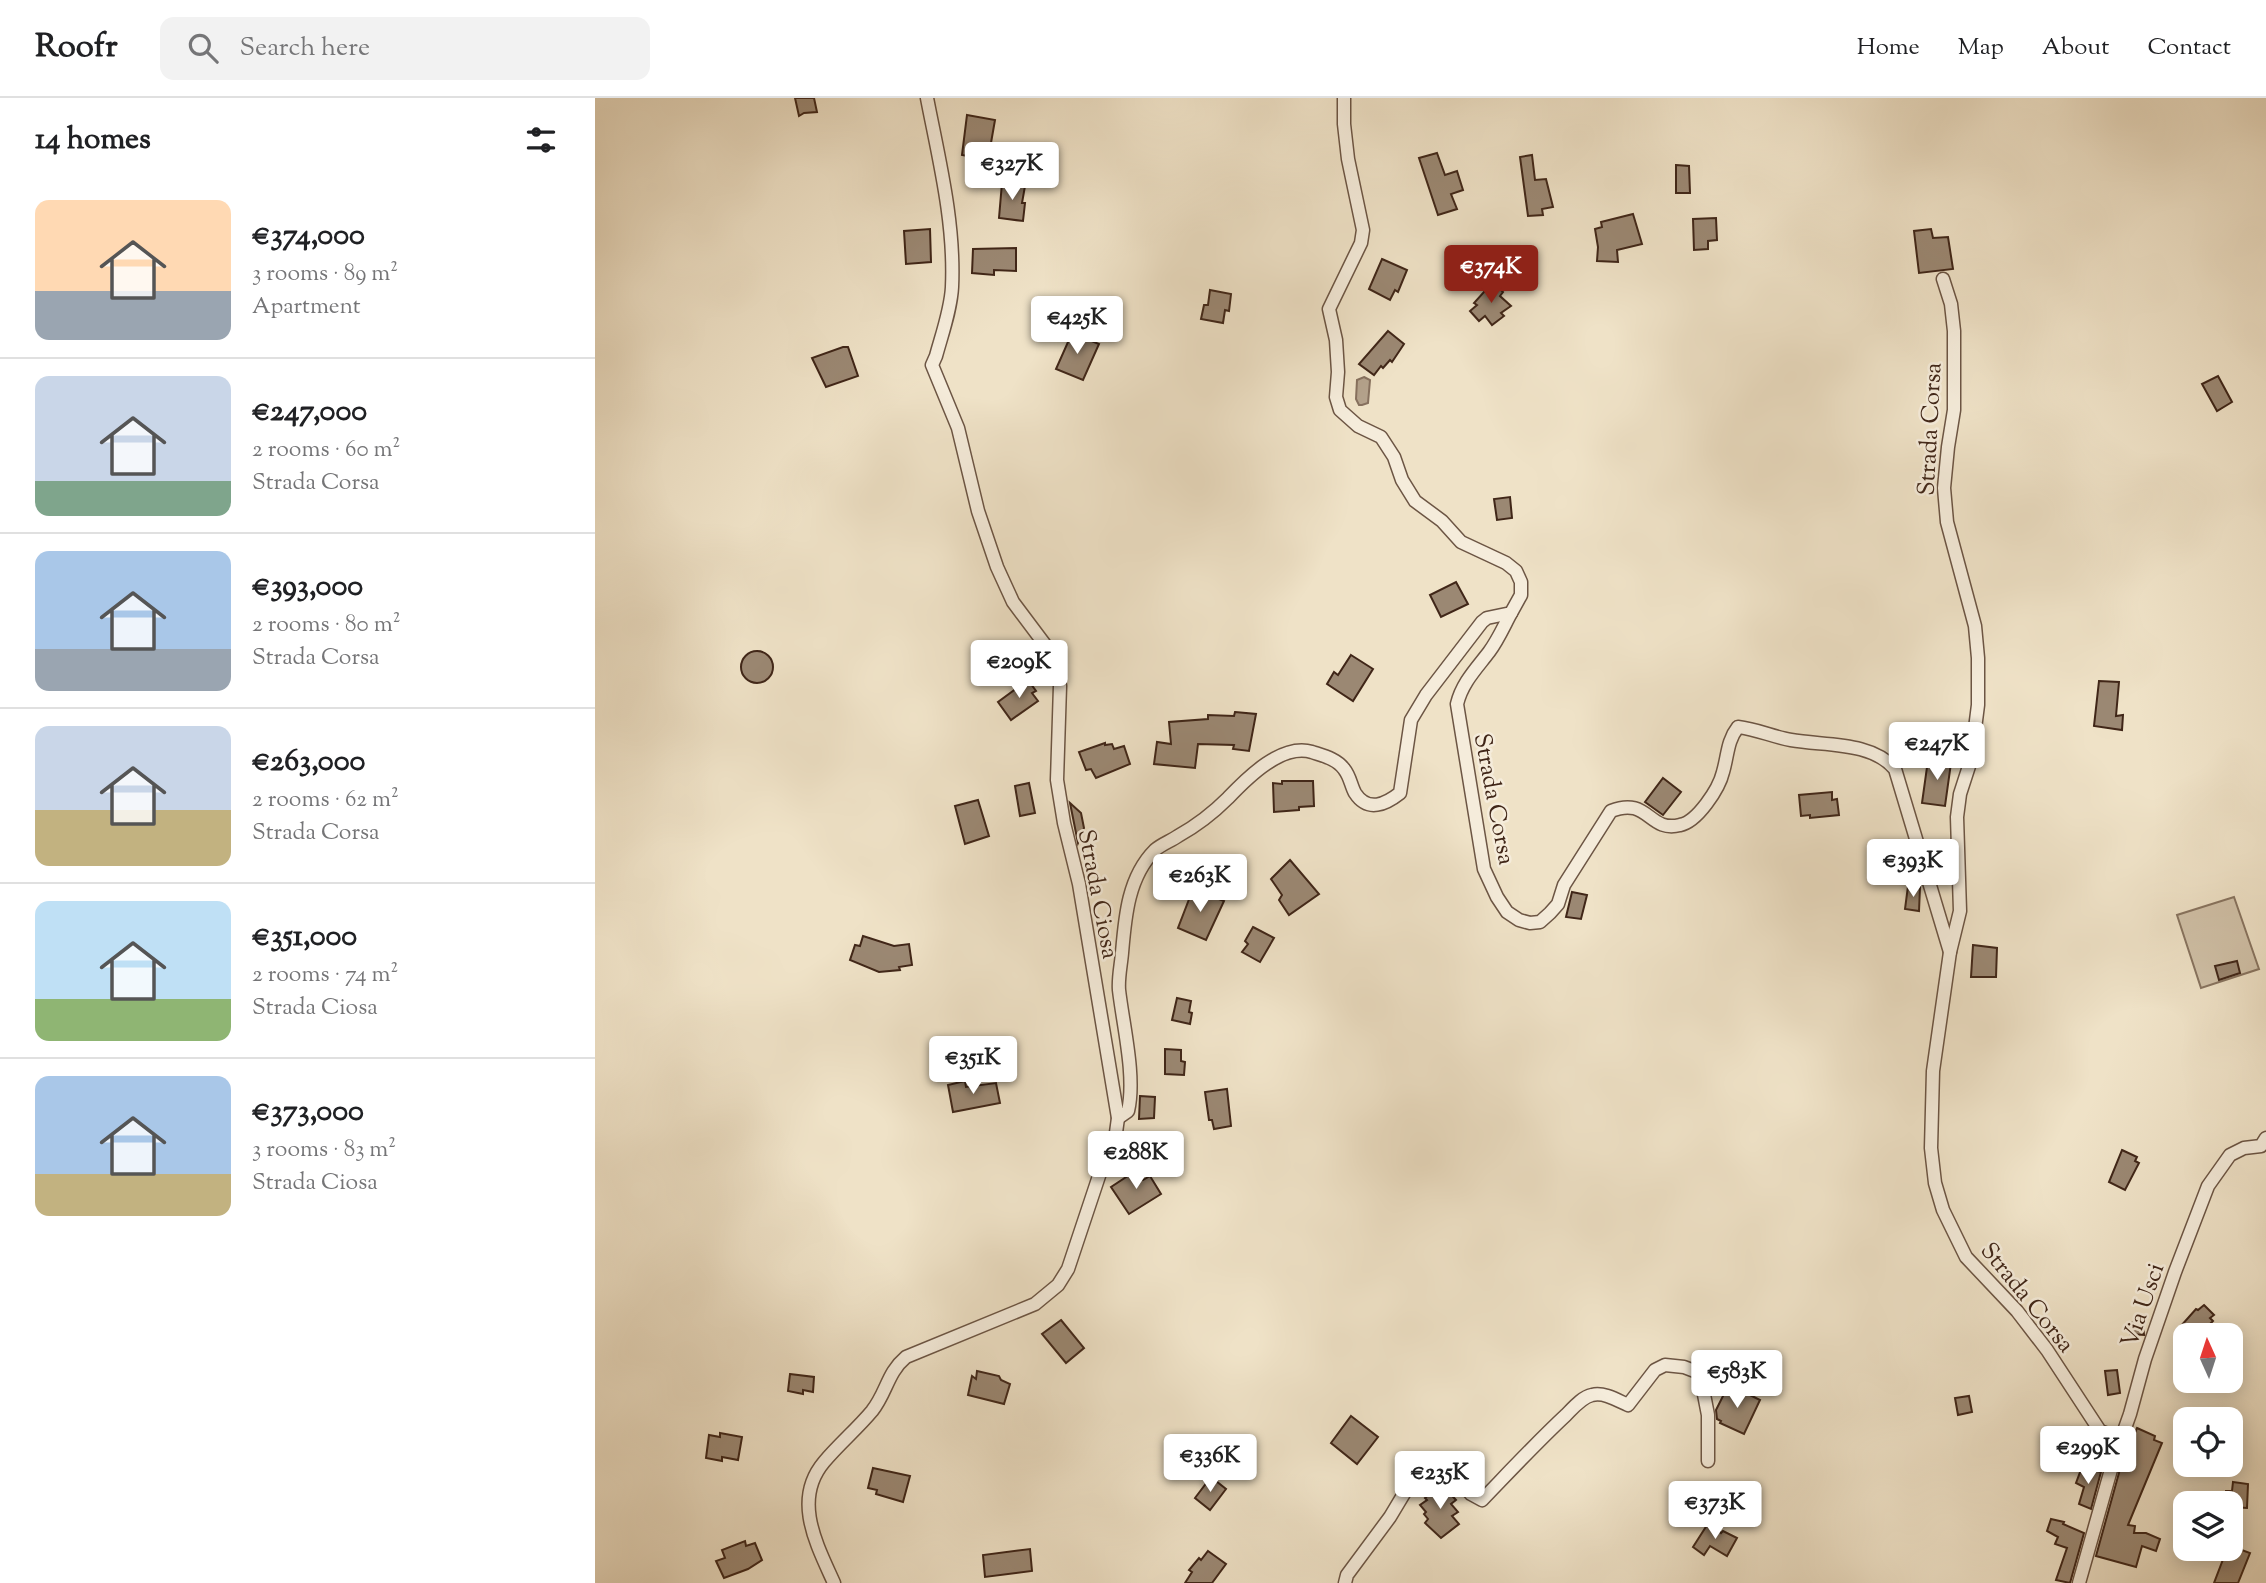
<!DOCTYPE html>
<html lang="en">
<head>
<meta charset="utf-8">
<style>
  body { margin:0; font-family:"Sorts Mill Goudy",serif; background:#f2f2f2; color:#202124; height:100vh; display:flex; flex-direction:column; font-size:26px; white-space:nowrap }
  * { box-sizing:border-box; margin:0 }
  p { font-size:23px; color:#757577 }
  .icon { flex:none; width:38px; height:38px; fill:none; stroke:currentColor; stroke-width:2; stroke-linecap:round; stroke-linejoin:round }
  .map { position:relative; flex:1; overflow:hidden }
  .drawer { display:flex; flex-direction:column; background:#fff; width:595px }
  .drawer>* { flex:none }
  .needle { width:46px; rotate:357deg }
  .buttons { position:absolute; left:1578px; top:1225px; display:grid; gap:14px }
  .buttons a { display:grid; place-items:center; width:70px; height:70px; border-radius:14px; background:#fff; box-shadow:0 4px 18px #0003; font-size:35px }
  .price { position:absolute; translate:-50% -60px; padding:0 16px; border-radius:7px; background:#fff; color:#222; font-size:23px; line-height:46px; filter:drop-shadow(0 2px 4px #0008) }
  .price::after { content:''; position:absolute; left:50%; top:42px; width:21px; height:16px; margin-left:-10px; background:inherit; clip-path:polygon(0 0,100% 0,50% 100%) }
  .price.on { background:#8f2418; color:#fff }
  ul { padding:0; list-style:none }
  li { display:flex; align-items:center; gap:21px; height:175px; padding:0 35px }
  li+li { border-top:2px solid #e0e0e0 }
  li span { display:grid; place-items:center; flex:none; width:196px; height:140px; border-radius:14px; color:#555 }
  li>.icon { margin-inline-start:auto }
  span .icon { width:84px; height:84px; fill:#fffc; stroke-width:1 }
  li b { font-size:30px }
  h2 { display:flex; justify-content:space-between; align-items:center; height:84px; padding:0 35px; font-size:30px }
  header { display:flex; align-items:center; gap:42px; box-sizing:border-box; height:98px; padding:0 35px; background:#fff; border-bottom:2px solid #e0e0e0 }
  header strong { font-size:33px }
  nav { display:flex; gap:38px; margin-inline-start:auto; font-size:24px }
  .search { width:490px; height:63px; background:#f2f2f2; display:flex; align-items:center; gap:18px; box-sizing:border-box; padding:0 24px; border-radius:14px; color:#757577; font-size:26px }
  main { display:flex; flex:1; min-height:0 }
  .map>svg:first-child { display:block }
</style>
</head>
<body>
<header>
<strong>Roofr</strong>
<div class="search"><svg class="icon" aria-label="search" viewBox="0 0 24 24"><circle cx="10" cy="10" r="6"/><path d="M15 15l6 6"/></svg>Search here</div>
<nav><a>Home</a><a>Map</a><a>About</a><a>Contact</a></nav>
</header>
<main>
<section class="drawer">
<h2>14 homes<svg class="icon" aria-label="filters" viewBox="0 0 24 24"><path d="M4 7h16M4 17h16"/><circle cx="9" cy="7" r="2"/><circle cx="15" cy="17" r="2"/></svg></h2>
<ul>
<li><span style="background:linear-gradient(#ffd9b3 65%,#9aa5b1 0)"><svg class="icon" aria-label="home" viewBox="0 0 24 24"><path d="M3 11l9-7 9 7M6 9v11h12V9"/></svg></span><div><b>€374,000</b><p>3 rooms · 89 m²</p><p>Apartment</p></div></li>
<li><span style="background:linear-gradient(#c9d6e8 75%,#7fa58c 0)"><svg class="icon" aria-label="home" viewBox="0 0 24 24"><path d="M3 11l9-7 9 7M6 9v11h12V9"/></svg></span><div><b>€247,000</b><p>2 rooms · 60 m²</p><p>Strada Corsa</p></div></li>
<li><span style="background:linear-gradient(#a9c7e8 70%,#9aa5b1 0)"><svg class="icon" aria-label="home" viewBox="0 0 24 24"><path d="M3 11l9-7 9 7M6 9v11h12V9"/></svg></span><div><b>€393,000</b><p>2 rooms · 80 m²</p><p>Strada Corsa</p></div></li>
<li><span style="background:linear-gradient(#c9d6e8 60%,#c2b280 0)"><svg class="icon" aria-label="home" viewBox="0 0 24 24"><path d="M3 11l9-7 9 7M6 9v11h12V9"/></svg></span><div><b>€263,000</b><p>2 rooms · 62 m²</p><p>Strada Corsa</p></div></li>
<li><span style="background:linear-gradient(#bfe0f5 70%,#8fb573 0)"><svg class="icon" aria-label="home" viewBox="0 0 24 24"><path d="M3 11l9-7 9 7M6 9v11h12V9"/></svg></span><div><b>€351,000</b><p>2 rooms · 74 m²</p><p>Strada Ciosa</p></div></li>
<li><span style="background:linear-gradient(#a9c7e8 70%,#c2b280 0)"><svg class="icon" aria-label="home" viewBox="0 0 24 24"><path d="M3 11l9-7 9 7M6 9v11h12V9"/></svg></span><div><b>€373,000</b><p>3 rooms · 83 m²</p><p>Strada Ciosa</p></div></li>
</ul>
</section>
<div class="map">
<svg width="1671" height="1485" viewBox="0 0 1671 1485">
  <rect width="100%" height="100%" fill="#efe2c7"/>
  <filter id="stains"><feTurbulence type="fractalNoise" baseFrequency=".00286" numOctaves="4"/><feColorMatrix values="0 0 0 0 .2 0 0 0 0 .09 0 0 0 0 .02 0 0 0 .5 -.17"/></filter>
  <radialGradient id="worn" r=".72"><stop offset=".6" stop-color="#630" stop-opacity="0"/><stop offset="1" stop-color="#630" stop-opacity=".3"/></radialGradient>
  <path fill="#d1c2a9" stroke="#887460" stroke-width="2" d="M1639,799L1664,871L1606,890L1582,817Z"/>
  <path fill="#b4a28c" stroke="#86705e" stroke-width="2" d="M769,279L775,282L773,305L767,307H764L761,301L762,282Z"/>
  <g fill="#9b8873" stroke="#402618" stroke-width="2">
    <path d="M200,0H219L222,14L209,15L204,18Z"/>
    <path d="M372,17L400,22L393,62L367,57Z"/>
    <path d="M842,55L850,77L862,73L868,92L856,96L862,111L843,117L824,60Z"/>
    <path d="M937,57L940,82L951,81L958,109L947,111L948,117L933,118L925,59Z"/>
    <path d="M1081,67L1094,68L1095,95H1081Z"/>
    <path d="M407,85L430,88L427,105H430L428,123L404,120Z"/>
    <path d="M1038,116L1047,146L1022,152L1023,164L1002,163L1003,149L1000,131L1007,129L1006,124Z"/>
    <path d="M1121,120L1122,142L1113,143V151L1099,152L1098,121Z"/>
    <path d="M335,131L336,164L311,166L309,133Z"/>
    <path d="M1336,131L1338,140L1353,139L1358,171L1324,175L1319,133Z"/>
    <path d="M421,150V173L399,172V177L377,175L378,151Z"/>
    <path d="M787,161L812,172L803,194L800,192L795,202L774,191Z"/>
    <path d="M898,184L908,194L905,198L916,208L906,215L909,218L897,227L890,218L884,223L875,213L882,207L879,205Z"/>
    <path d="M615,192L636,196L634,213L630,212L628,225L606,221L609,207H613Z"/>
    <path d="M793,233L809,246L797,264L795,262L788,270L786,268L779,277L764,266Z"/>
    <path d="M477,235L504,246L488,282L461,271Z"/>
    <path d="M248,249H253L263,278L231,289L217,260Z"/>
    <path d="M1623,278L1637,304L1622,313L1607,286Z"/>
    <path d="M915,399L917,420L902,422L899,401Z"/>
    <path d="M861,484L873,506L846,519L835,497Z"/>
    <circle cx="162" cy="569" r="16"/>
    <path d="M756,557L778,571L758,603L732,586L739,574L743,577Z"/>
    <path d="M433,582L441,593L437,595L443,603L416,622L403,604Z"/>
    <path d="M1504,583L1524,584L1521,618L1528,617L1527,632L1499,628Z"/>
    <path d="M640,614L661,616L654,653L638,651L639,647L603,646L600,670L559,666L562,644L576,646L574,624L613,621V617L639,618Z"/>
    <path d="M510,645V647L517,646L519,651L529,648L535,666L501,680L496,671L491,672L484,654Z"/>
    <path d="M1343,661L1356,665L1350,708L1327,705L1333,662Z"/>
    <path d="M1068,680L1086,694L1068,717L1050,704Z"/>
    <path d="M687,683H718L719,708L704,709V712L679,714L678,685L687,686Z"/>
    <path d="M434,685L440,715L425,718L420,688Z"/>
    <path d="M1237,694V702L1242,701L1244,717L1215,720V717L1206,718L1204,697Z"/>
    <path d="M383,702L394,738L370,746L360,708Z"/>
    <path d="M475,705L486,715L489,730L483,745Z"/>
    <path d="M590,758L602,769L588,785L576,773Z"/>
    <path d="M695,762L724,796L694,817L684,802L687,797L676,781Z"/>
    <path d="M1313,788L1325,789L1324,813L1310,811Z"/>
    <path d="M598,791L629,803L611,842L583,830Z"/>
    <path d="M977,794L992,797L986,821L971,819Z"/>
    <path d="M658,829L679,840L665,864L647,854L653,846L650,843Z"/>
    <path d="M268,838L299,848L314,846L317,867L304,869L305,872L284,874L255,862L260,847L265,848Z"/>
    <path d="M1378,847L1402,850L1401,879H1376Z"/>
    <path d="M1642,863L1645,875L1624,882L1620,868Z"/>
    <path d="M582,900L596,903L594,914L597,915L595,926L577,922Z"/>
    <path d="M570,951L586,952V963L590,964L589,977L570,976Z"/>
    <path d="M370,983L371,989L401,985L405,1005L358,1014L353,987Z"/>
    <path d="M632,991L636,1028L619,1031L617,1022H614L610,994Z"/>
    <path d="M545,998L560,999L559,1020L544,1021Z"/>
    <path d="M1527,1052L1542,1059L1540,1063L1544,1065L1530,1092L1514,1084Z"/>
    <path d="M542,1072L548,1082L555,1078L566,1096L534,1116L516,1089Z"/>
    <path d="M1609,1207L1619,1217L1615,1220L1618,1223L1604,1237H1593L1585,1229L1601,1211L1603,1212Z"/>
    <path d="M466,1222L489,1250L471,1265L447,1236Z"/>
    <path d="M1548,1224L1549,1237L1535,1236V1225Z"/>
    <path d="M1522,1272L1525,1295L1513,1297L1510,1273Z"/>
    <path d="M382,1273L404,1278L406,1282L415,1286L409,1306L373,1297L377,1278L381,1281Z"/>
    <path d="M195,1276L219,1279L218,1294L208,1292V1296L193,1293Z"/>
    <path d="M1132,1290L1142,1295L1143,1291L1165,1302L1149,1336L1125,1325L1126,1323L1122,1321L1121,1312Z"/>
    <path d="M1374,1298L1377,1314L1363,1317L1360,1300Z"/>
    <path d="M756,1318L783,1339L762,1366L736,1345Z"/>
    <path d="M1542,1330L1560,1338L1559,1342L1567,1345L1533,1427L1540,1428L1539,1435H1551L1565,1441L1561,1453L1547,1448L1541,1469L1501,1458L1527,1364Z"/>
    <path d="M125,1335L147,1339L143,1362L127,1359V1363L111,1360L114,1337L125,1339Z"/>
    <path d="M1487,1369L1506,1374L1496,1411L1484,1406L1489,1389L1481,1385Z"/>
    <path d="M278,1370L315,1378L308,1404L281,1396L282,1392L273,1390Z"/>
    <path d="M616,1379L631,1391L615,1412L600,1400Z"/>
    <path d="M1638,1384L1653,1386L1652,1410L1636,1409V1405H1630L1631,1393H1637Z"/>
    <path d="M846,1386L861,1402L856,1406L863,1414L857,1418L864,1426L846,1440L830,1425L833,1421L829,1416L831,1414L825,1407L832,1402L830,1400Z"/>
    <path d="M1456,1421L1469,1424L1468,1426L1489,1435L1475,1485L1461,1482L1472,1450L1460,1446L1463,1439L1452,1433Z"/>
    <path d="M1114,1424L1126,1435L1128,1433L1142,1440L1132,1458L1115,1448L1109,1457L1098,1449Z"/>
    <path d="M150,1443L151,1448L160,1445L167,1462L153,1471L129,1480L121,1463L130,1460L127,1452Z"/>
    <path d="M1636,1448L1655,1455L1643,1485H1619L1632,1451H1636Z"/>
    <path d="M435,1451L437,1473L390,1479L388,1457Z"/>
    <path d="M613,1453L631,1466L617,1485H590L597,1474L594,1472L604,1460L606,1462Z"/>
  </g>
  <g fill="none" stroke-linecap="round" stroke-linejoin="round">
    <defs>
      <g id="street">
        <path d="M1348,181L1356,206L1359,233V312L1353,349L1349,390L1352,424L1380,528L1383,560V607L1376,662L1365,696L1362,719L1365,813L1355,854L1338,973L1336,1050L1340,1085L1348,1112L1371,1159L1422,1213L1452,1252L1505,1333L1526,1341"/>
        <path d="M916,515C909,528 903,542 894,554C881,571 867,585 862,606L889,771L902,799L912,814L924,822L935,825L945,824L955,815L963,806L969,787L1016,713C1054,698 1053,735 1085,727C1102,724 1124,691 1128,674C1133,657 1132,643 1143,629C1162,631 1178,639 1196,642C1230,648 1276,643 1300,671L1355,854"/>
        <path d="M523,1020L533,1013C541,979 528,927 524,892C523,880 526,867 527,855C530,819 533,779 560,752C567,746 576,743 583,738C601,728 619,714 633,700C653,679 687,645 717,654C729,658 742,661 749,671C755,678 756,688 760,695C773,715 791,706 805,695L816,622L831,597L887,524L892,520L916,515L926,497V484L921,473L911,465L866,444L847,423L820,403L807,382L799,359L786,339L763,328L745,312L741,299L743,274L741,242L734,211L766,145L768,132L753,61L749,26V0"/>
        <path d="M239,1485C222,1447 197,1402 229,1364C244,1346 262,1331 277,1313C292,1294 292,1275 311,1259L440,1206L463,1187L473,1171L506,1072L520,1042L523,1020L484,786L469,725L462,682L465,588L460,560L418,504L402,469L383,413L363,330L337,267L341,258C347,236 356,211 357,189C360,125 344,62 332,0"/>
        <path d="M750,1485L752,1477L795,1419L825,1369L842,1365L857,1374L876,1396L887,1402C915,1373 942,1344 971,1317C978,1310 987,1299 997,1297C1009,1294 1022,1302 1033,1307L1060,1272L1070,1267L1089,1269L1102,1274L1106,1281L1113,1317V1363"/>
        <path d="M1484,1485L1519,1361L1535,1316L1550,1261L1580,1174L1613,1088L1635,1057L1649,1050L1666,1048L1671,1040"/>
      </g>
    </defs>
    <use href="#street" stroke="#6c5544" stroke-width="15"/>
    <use href="#street" stroke="#f5ecdb" stroke-width="12"/>
  </g>
  <g text-anchor="middle" stroke-width="5" stroke-linejoin="round" paint-order="stroke">
    <g font-size="24" fill="#402618" stroke="#f5ecdb">
      <text transform="translate(1334 331) rotate(-87)" y="8">Strada Corsa</text>
      <text transform="translate(900 701) rotate(79)" y="8">Strada Corsa</text>
      <text transform="translate(504 796) rotate(79)" y="8">Strada Ciosa</text>
      <text transform="translate(1433 1199) rotate(51)" y="8">Strada Corsa</text>
      <text transform="translate(1547 1207) rotate(-71)" y="8">Via Usci</text>
    </g>
  </g>
  <rect width="100%" height="100%" filter="url(#stains)"/>
  <rect width="100%" height="100%" fill="url(#worn)"/>
</svg>
<div class="buttons">
<a><svg class="needle" viewBox="-14 -14 28 28"><path d="M0-13l5 13h-10z" fill="#e53935"/><path d="M0 13l5-13h-10z" fill="#757577"/></svg></a>
<a><svg class="icon" aria-label="locate" viewBox="0 0 24 24"><circle cx="12" cy="12" r="6"/><path d="M12 2v4M12 18v4M2 12h4M18 12h4"/></svg></a>
<a><svg class="icon" aria-label="layers" viewBox="0 0 24 24"><path d="M12 4l9 5-9 5-9-5zM3 14l9 5 9-5"/></svg></a>
</div>
<b class="price" style="left:417px;top:104px">€327K</b>
<b class="price on" style="left:896px;top:207px">€374K</b>
<b class="price" style="left:482px;top:258px">€425K</b>
<b class="price" style="left:424px;top:602px">€209K</b>
<b class="price" style="left:1342px;top:684px">€247K</b>
<b class="price" style="left:1318px;top:801px">€393K</b>
<b class="price" style="left:605px;top:816px">€263K</b>
<b class="price" style="left:378px;top:998px">€351K</b>
<b class="price" style="left:541px;top:1093px">€288K</b>
<b class="price" style="left:1142px;top:1312px">€583K</b>
<b class="price" style="left:1493px;top:1388px">€299K</b>
<b class="price" style="left:615px;top:1396px">€336K</b>
<b class="price" style="left:845px;top:1413px">€235K</b>
<b class="price" style="left:1120px;top:1443px">€373K</b>
</div>
</main>
</body>
</html>
